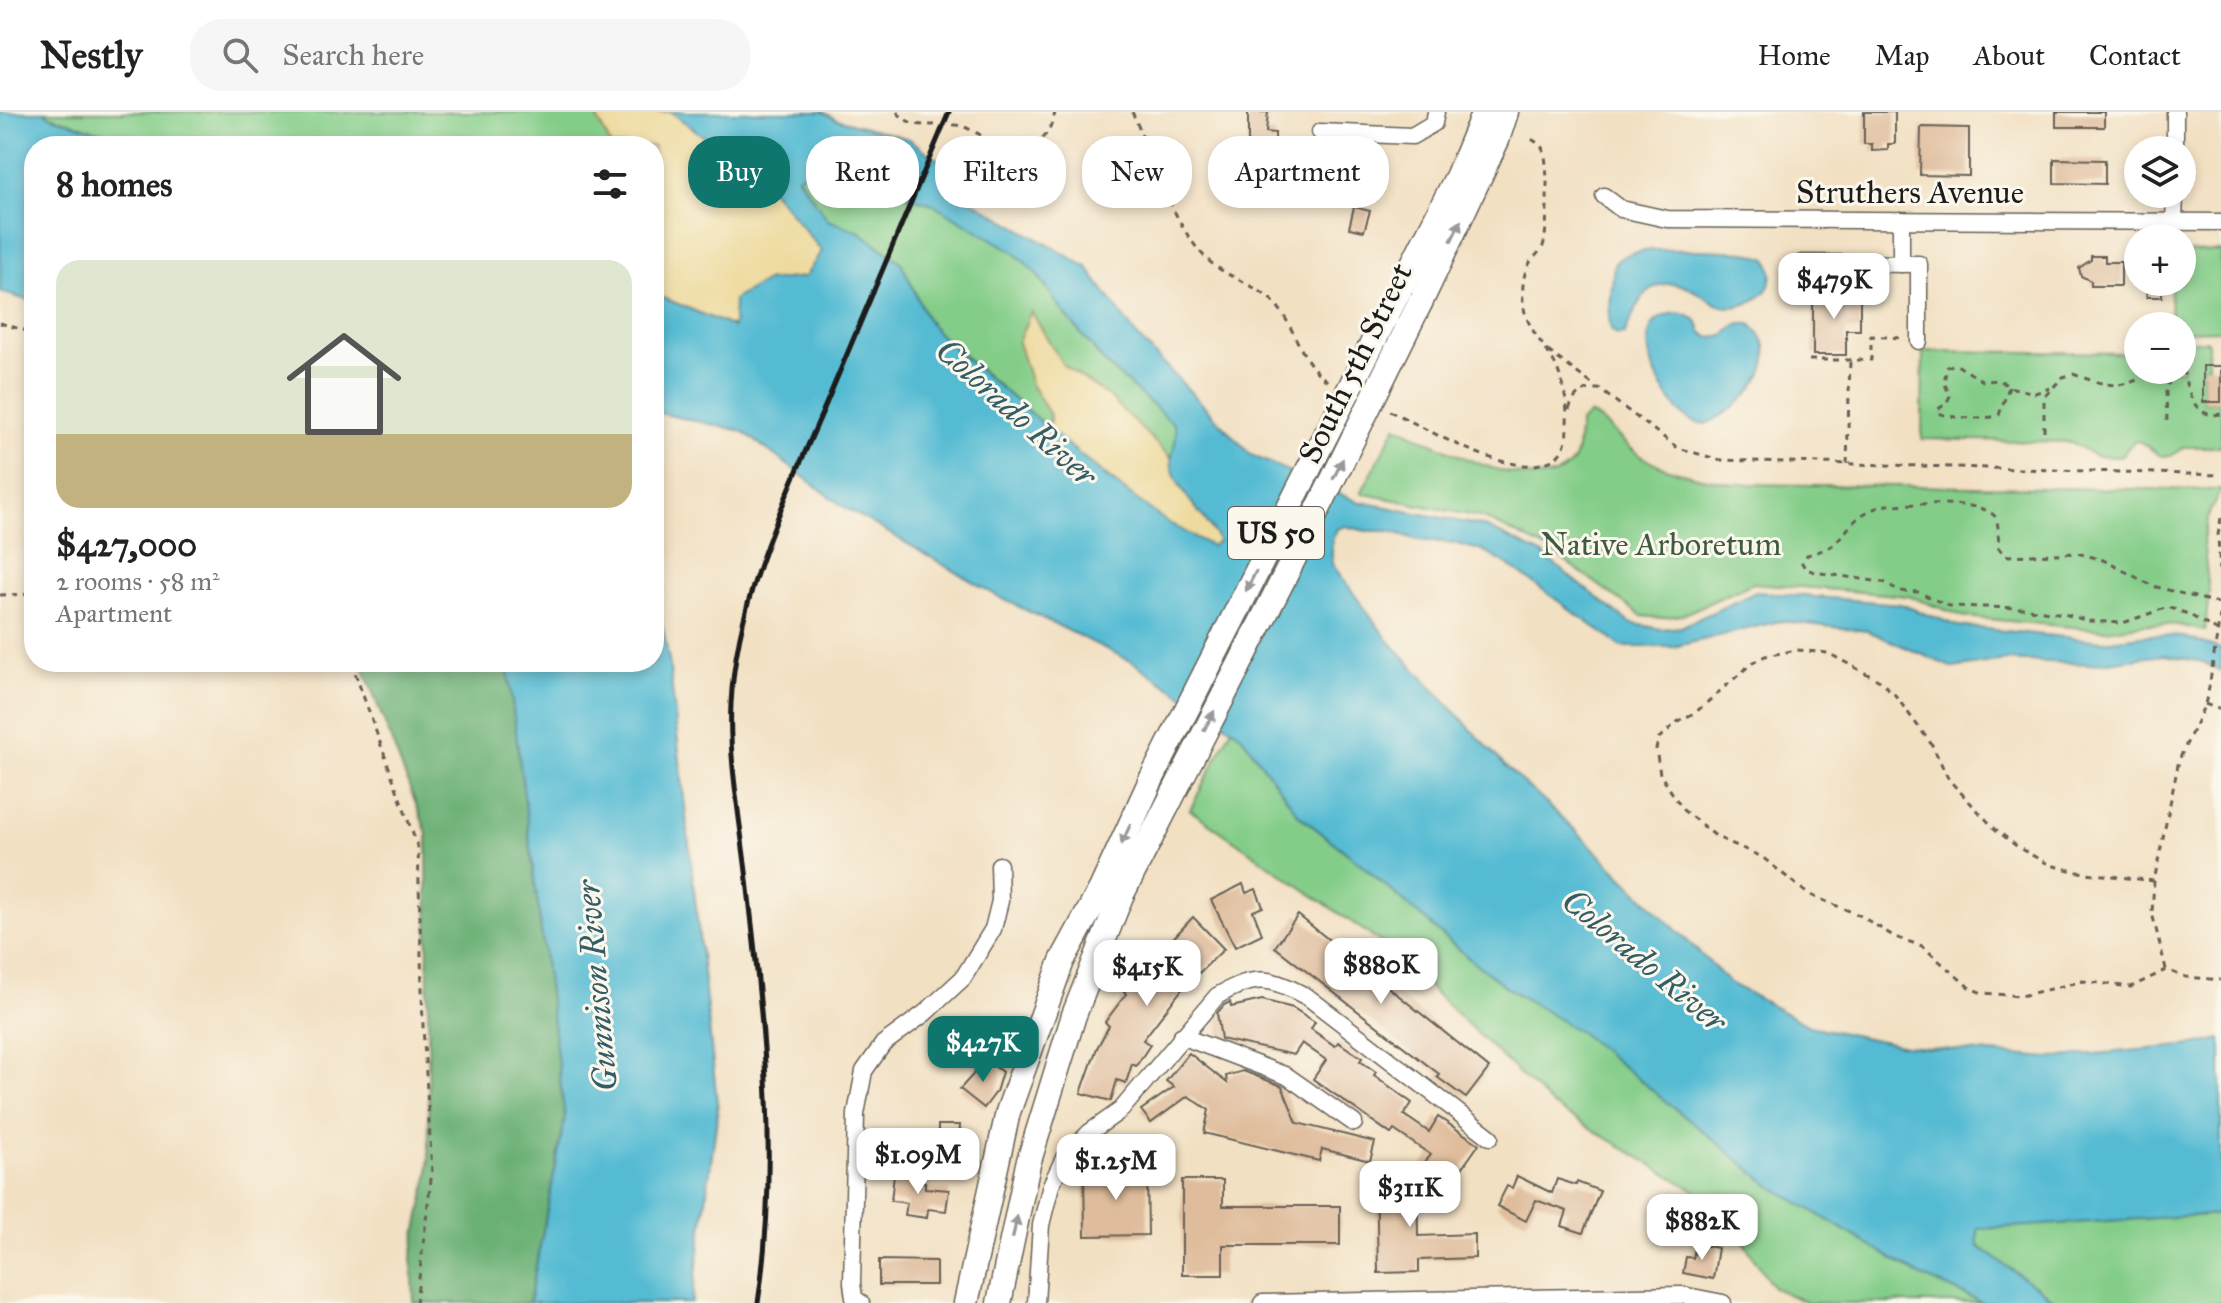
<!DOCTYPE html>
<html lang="en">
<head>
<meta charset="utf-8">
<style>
  body { margin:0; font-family:"IM FELL Great Primer",serif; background:#f6f6f6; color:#222; height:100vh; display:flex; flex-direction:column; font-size:30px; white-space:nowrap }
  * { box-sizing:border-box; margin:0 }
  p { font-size:26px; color:#767676 }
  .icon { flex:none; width:44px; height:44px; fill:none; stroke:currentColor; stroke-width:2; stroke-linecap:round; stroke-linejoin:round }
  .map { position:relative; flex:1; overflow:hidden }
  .sheet { position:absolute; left:24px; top:24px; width:640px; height:536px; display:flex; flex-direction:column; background:#fff; border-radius:32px; box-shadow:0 4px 12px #0003 }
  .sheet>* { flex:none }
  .hud { position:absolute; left:688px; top:24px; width:760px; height:72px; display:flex; gap:16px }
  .fabs { position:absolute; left:2124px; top:24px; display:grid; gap:16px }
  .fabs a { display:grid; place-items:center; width:72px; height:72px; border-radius:50%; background:#fff; box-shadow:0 4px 12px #0003; font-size:40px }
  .price { position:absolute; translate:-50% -68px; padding:0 18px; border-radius:16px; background:#fff; color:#222; font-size:26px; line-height:52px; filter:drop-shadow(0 2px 4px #0008) }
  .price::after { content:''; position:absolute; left:50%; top:48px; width:24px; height:18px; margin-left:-12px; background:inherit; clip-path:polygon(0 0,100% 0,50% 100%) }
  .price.selected { background:#0f766e; color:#fff }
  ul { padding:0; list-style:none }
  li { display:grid; align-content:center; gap:16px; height:424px; padding:0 32px }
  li+li { border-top:2px solid #e0e0e0 }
  li span { display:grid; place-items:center; height:248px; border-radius:24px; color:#555 }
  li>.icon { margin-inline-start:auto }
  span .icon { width:144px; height:144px; fill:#fffc; stroke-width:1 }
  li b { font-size:34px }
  h2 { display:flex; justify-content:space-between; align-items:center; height:96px; padding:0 32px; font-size:34px }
  .chip { padding:0 28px; border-radius:32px; background:#fff; box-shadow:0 4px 12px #0003; font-size:28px; line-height:72px }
  .chip.selected { background:#0f766e; color:#fff }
  header { display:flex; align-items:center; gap:48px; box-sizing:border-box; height:112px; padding:0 40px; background:#fff; border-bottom:2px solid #e0e0e0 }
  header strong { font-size:38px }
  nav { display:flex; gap:44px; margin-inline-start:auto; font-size:28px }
  .search { width:560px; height:72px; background:#f6f6f6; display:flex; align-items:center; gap:20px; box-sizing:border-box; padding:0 28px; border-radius:32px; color:#767676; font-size:30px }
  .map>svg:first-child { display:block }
</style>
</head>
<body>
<header>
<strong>Nestly</strong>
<div class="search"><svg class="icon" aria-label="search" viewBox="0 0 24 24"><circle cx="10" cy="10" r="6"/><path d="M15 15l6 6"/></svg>Search here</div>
<nav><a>Home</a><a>Map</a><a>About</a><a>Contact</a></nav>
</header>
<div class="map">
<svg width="2221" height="1191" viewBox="0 0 2221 1191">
  <rect width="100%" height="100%" fill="#fbf7ec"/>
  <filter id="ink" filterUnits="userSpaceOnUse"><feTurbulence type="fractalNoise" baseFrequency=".0125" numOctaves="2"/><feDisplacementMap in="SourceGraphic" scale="16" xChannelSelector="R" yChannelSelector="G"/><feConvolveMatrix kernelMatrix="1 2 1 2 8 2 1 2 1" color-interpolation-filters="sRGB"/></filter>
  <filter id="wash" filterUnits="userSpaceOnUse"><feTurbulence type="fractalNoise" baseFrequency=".006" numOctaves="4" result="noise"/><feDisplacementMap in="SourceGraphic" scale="32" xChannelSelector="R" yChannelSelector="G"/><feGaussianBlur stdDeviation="1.8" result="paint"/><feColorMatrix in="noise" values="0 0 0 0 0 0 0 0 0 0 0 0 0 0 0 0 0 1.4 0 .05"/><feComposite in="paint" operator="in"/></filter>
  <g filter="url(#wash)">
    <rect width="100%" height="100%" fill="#f2e0c2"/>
    <g fill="#84cd89" stroke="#507452" stroke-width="2">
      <path d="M44,0H594L611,34H145L52,5Z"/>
      <path d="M817,51L842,63L933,92L1014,140L1036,161L1064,201L1106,252L1174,312C1178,325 1177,334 1171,346L1109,285L1063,253L1031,272L1050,303L1049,318L937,220L858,119L828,109L798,64Z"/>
      <path d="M2221,139V218L2182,219V214H2170L2171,170H2182V140Z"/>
      <path d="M2182,229H2208V254H2203V290H2221V335H2184L2171,344H2161L2141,330L2134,329L2120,345L2096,344L2071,330L1922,327L1923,239L2138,241V258H2182Z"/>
      <path d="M1590,302C1610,312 1621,330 1638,342C1668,361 1700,366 1734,372L2221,378L2210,399L2203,427L2209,480L2205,519L2178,513L2146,512L2105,518L1965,505L1908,484L1753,471L1682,503L1659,506L1642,504L1551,439L1484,406L1361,381L1396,314C1431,329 1546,396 1574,347C1579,338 1578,321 1580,310Z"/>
      <path d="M1232,616L1240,622L1299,703L1362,753L1471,848L1509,877L1581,920L1771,1074L1918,1162L1983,1191H1807L1774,1176L1719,1093L1553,994L1386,834L1190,698Z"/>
      <path d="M2221,1102V1191H2059L1978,1134V1116Z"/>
    </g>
    <path fill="#6bb075" stroke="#446648" stroke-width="2" d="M361,550H507L565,1006L529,1191H414L412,1143L429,1059L427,721Z"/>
    <g fill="#eeda9e" stroke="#857b5d" stroke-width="2">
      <path d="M594,0H671L713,31L753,55L822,139L805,165L766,169L733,215L654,182V34H611Z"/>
      <path d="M1031,199L1063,253L1109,285L1171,346C1176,379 1204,400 1219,429L1211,435L1167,410L1137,388L1049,318L1050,303L1031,272L1018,230Z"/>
    </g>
    <g fill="#55bbd3" stroke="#386c78" stroke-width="2" fill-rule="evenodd">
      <path d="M0,0H44L52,5L145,34H34V190L0,180Z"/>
      <path d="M671,0H823L836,7L909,27L947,54L969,87L1087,155L1136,223L1251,343L1356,389L1483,414L1540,441L1630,511L1661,517L1681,515L1756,480L1900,492L1958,514L2102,529L2149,523L2184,525L2221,537V559L2203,550L2165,543L2090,552L2005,548L1953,556L1868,519L1780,509L1673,535H1622L1514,457L1483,439L1454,431L1418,428L1390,419H1366L1345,414L1337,417L1332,428V452L1388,528L1506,655L1571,714L1730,871L1809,914L1906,934L2050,946L2194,933L2221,927V1102L1978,1117V1134L2059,1191H1983L1918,1162L1771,1074L1581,921L1509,877L1471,848L1362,753L1299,703L1240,622L1131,549L1001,486L844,395L742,319L654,300V182L733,215L734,187L766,169L805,165L822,139L753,55L713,31ZM818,51L842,63L933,92L1014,140L1036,161L1064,201L1106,252L1174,312C1180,333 1168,341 1172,354C1179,384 1206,403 1219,429L1211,434L1167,410L1105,364L966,247L937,220L927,207L901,150L858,119L828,108L798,65Z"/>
      <path d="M1704,138L1746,140L1767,147C1772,154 1773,163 1770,171C1765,188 1733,201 1717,192C1697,182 1684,167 1660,173C1640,178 1633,206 1624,222L1617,223L1611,218L1609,206L1614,153C1625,132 1682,139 1704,138Z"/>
      <path d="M1678,201C1691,204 1698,206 1701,220L1711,226L1724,224C1731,215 1740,210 1750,212C1793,248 1741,298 1705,312C1698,311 1692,310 1687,306C1661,286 1619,205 1678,201Z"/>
      <path d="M654,474L669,548L718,998L692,1191H529L565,1006L507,550H654Z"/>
    </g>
    <g id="blocks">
      <g fill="#dfbc9b">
        <path d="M1248,0H1268L1266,20L1275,21V39H1248Z"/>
        <path d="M1864,0H1895V32H1888V38L1872,39V32H1864Z"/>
        <rect x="2056" y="0" width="48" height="15"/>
        <path d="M1921,15L1969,16V64L1920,63Z"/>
        <path d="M2054,47L2105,48V72L2054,71Z"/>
        <path d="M1354,95L1370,99L1364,119L1349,116Z"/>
        <path d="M2091,144H2105V150H2121V174H2091V169L2081,164L2079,156L2091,148Z"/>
        <path d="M2147,171L2162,172V185H2147Z"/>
        <path d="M1813,176H1827V181H1860V218H1846V243H1813Z"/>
        <rect x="2203" y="254" width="18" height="36"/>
        <path d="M1243,772L1246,781L1256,777L1263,795L1253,799L1262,822L1235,835L1211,788Z"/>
        <path d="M1298,803L1489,956L1466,986L1437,965L1439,962L1275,835Z"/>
        <path d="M1193,805L1224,837L1199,861L1196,859L1143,928L1150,933L1136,954L1132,952L1126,971L1117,968L1111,989L1081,981L1097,936L1109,914L1105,910L1126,882L1124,879L1149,852L1154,857L1172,837L1167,833Z"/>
        <path d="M1262,888L1293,896L1315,910L1311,917L1335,934L1338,930L1362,946L1360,949L1376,960L1374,963L1412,991L1404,1003L1429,1020L1438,1005L1479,1032L1451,1072L1422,1053L1431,1043L1394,1018L1391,1022L1313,967L1326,948L1302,931L1294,943L1221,927L1217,901L1224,893L1230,890L1231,895Z"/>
        <path d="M1189,941L1227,971L1226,964L1243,959L1282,974L1297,1011L1375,1030L1370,1049L1322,1037L1319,1049L1204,1021L1209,998L1188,984L1151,1011L1141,998L1174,975L1166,969Z"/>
        <path d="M986,948L1002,960L996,980L984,996L960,977Z"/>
        <path d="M938,1013H960L959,1037H931V1021H938Z"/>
        <path d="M1147,1056L1148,1123L1085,1124L1084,1057Z"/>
        <path d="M1376,1062H1417L1418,1124L1475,1122V1146L1419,1148V1160L1378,1161Z"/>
        <path d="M894,1063L917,1066V1069L925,1070V1076L949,1078L946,1099L928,1097L927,1106L905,1103L907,1091L891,1089Z"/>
        <path d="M1517,1064L1552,1081L1557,1067L1576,1073L1577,1070L1600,1079L1583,1121L1562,1114L1567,1099L1536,1088L1526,1109L1497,1094L1507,1074L1512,1076Z"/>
        <path d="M1182,1068H1223V1094H1340V1133H1223V1163H1182Z"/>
        <path d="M1696,1132L1718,1136L1713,1167L1683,1161L1686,1145L1693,1146Z"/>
        <path d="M879,1148L936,1149V1173H879Z"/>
      </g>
    </g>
  </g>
  <g filter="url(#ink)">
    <use href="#blocks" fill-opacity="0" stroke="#676156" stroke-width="2"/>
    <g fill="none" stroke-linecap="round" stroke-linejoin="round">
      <defs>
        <g id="minor">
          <path d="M1320,20L1412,24L1434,11L1436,0"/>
          <path d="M2175,38V0"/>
          <path d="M1604,84L1621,97L1667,107L2221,110"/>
          <path d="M1901,108V152"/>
          <path d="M2174,109L2175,82"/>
          <path d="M1802,151L1919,152V229"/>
          <path d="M1181,924L1287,964L1354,1011"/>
          <path d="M861,1191L854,1186L852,1171L856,1002L864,959L883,932L925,901L963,866L993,817L1000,789L999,753"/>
          <path d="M1036,1191L1041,1113L1051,1073L1064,1046L1090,1020L1121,998L1217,884C1257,861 1270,865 1309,886L1490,1025"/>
          <path d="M1262,1191L1682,1183L1723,1191"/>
        </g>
        <g id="highway">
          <path d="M1401,175L1458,63L1484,0"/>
          <path d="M1421,189L1497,28L1506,0"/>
          <path d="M966,1191L1008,1000L1062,849L1101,777L1151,668"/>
          <path d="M999,1191L1028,1052L1074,903L1121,784L1291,452"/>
        </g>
      </defs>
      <use href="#minor" stroke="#676156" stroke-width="19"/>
      <use href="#highway" stroke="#676156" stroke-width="27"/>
      <g stroke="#676156" stroke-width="3" stroke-dasharray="6 6" stroke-linecap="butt">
        <path d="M897,0C916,22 937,8 961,14C975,18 986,28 1000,32C1028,42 1050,29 1055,0"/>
        <path d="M1132,0C1152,43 1173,115 1207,147C1227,167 1261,173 1278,195C1297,220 1301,252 1329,270"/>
        <path d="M0,211L34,221"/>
        <path d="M1548,239L1596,275"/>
        <path d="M1809,248H1871V224L1902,226"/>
        <path d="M2166,258L2171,262L2166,280L2167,310"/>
        <path d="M2168,258L2184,262C2188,283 2196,307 2221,302"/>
        <path d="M2009,275L1999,303C1989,308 1949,306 1938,301V297L1946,292L1950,284L1944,270L1947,255L1955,252L1983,269L2000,268L2009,275L2035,281L2050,276"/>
        <path d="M1569,298C1574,282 1583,276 1599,277L1678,336L1720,348L2221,363"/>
        <path d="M1390,299C1427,316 1517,373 1555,346C1566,338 1567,326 1567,313C1568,294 1564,272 1556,254C1545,232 1525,216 1523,189C1522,175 1523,160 1531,149C1535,144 1540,140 1543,134C1548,121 1549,49 1543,37C1539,31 1534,29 1529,25"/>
        <path d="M2044,319V285L2063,265L2073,262C2107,274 2122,280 2154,258"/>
        <path d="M1847,352L1850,248"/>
        <path d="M2221,406L2218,423L2221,482"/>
        <path d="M0,483L34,482"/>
        <path d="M2218,519L2188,502L2168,495L2123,511L2089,509L2064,502L2022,496L1949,494L1918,480L1897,479L1888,471L1814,460L1805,456L1802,451L1807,443C1816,440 1830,437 1836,430C1855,410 1857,400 1887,393C1909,393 1985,386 1996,406C1999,413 1998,428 1999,437L2008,444L2077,441L2103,448L2153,474L2221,492"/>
        <path d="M351,550L418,736L423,914L432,1059L416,1191"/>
        <path d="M2205,592L2221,598"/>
        <path d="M2154,769L2078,760L2050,753L2019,736L1994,716L1949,668L1932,633L1895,583L1880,569L1828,541L1797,538L1765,544L1751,552L1696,600L1677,610L1659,626L1656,637L1660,662L1683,698L1717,725L1762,745L1808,782L1859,803L1895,825L1922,834L1970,876L1982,881L2021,884L2083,869L2131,875L2166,858L2186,865L2221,868"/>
        <path d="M2166,857L2152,801L2154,769L2179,648L2205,592L2209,576L2221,497"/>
      </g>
      <use href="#minor" stroke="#fff" stroke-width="16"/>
      <use href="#highway" stroke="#fff" stroke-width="24"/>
      <path stroke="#1c1c1c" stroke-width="5" d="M758,1191C779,1052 764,916 748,777C742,718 728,650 731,592C736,487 785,387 826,292C867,194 908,97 949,0"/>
      <defs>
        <g id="highway-bridge">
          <path d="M1291,452L1421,189"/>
          <path d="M1151,668L1401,175"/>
        </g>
      </defs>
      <use href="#highway-bridge" stroke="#676156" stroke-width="27" stroke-linecap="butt"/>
      <use href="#highway-bridge" stroke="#fff" stroke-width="24"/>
    </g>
    <defs><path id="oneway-solid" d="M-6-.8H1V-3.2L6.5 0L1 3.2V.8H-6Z" transform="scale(2)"/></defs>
    <g fill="#999">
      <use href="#oneway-solid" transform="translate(1456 119) rotate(-64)"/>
      <use href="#oneway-solid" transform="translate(1338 357) rotate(-64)"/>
      <use href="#oneway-solid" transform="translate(1251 469) rotate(117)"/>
      <use href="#oneway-solid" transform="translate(1209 609) rotate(-62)"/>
      <use href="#oneway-solid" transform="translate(1126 722) rotate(115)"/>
      <use href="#oneway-solid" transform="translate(1015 1115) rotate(-78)"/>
    </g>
  </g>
  <g text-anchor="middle" stroke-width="6" stroke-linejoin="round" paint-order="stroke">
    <rect fill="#fbf7ec" stroke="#5f5e5a" stroke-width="2" x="1228" y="395" width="96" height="52" rx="6"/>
    <g font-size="30" font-weight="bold" fill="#1c1c1c">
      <text x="1276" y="431">US 50</text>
    </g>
    <g font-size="32" fill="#1c1c1c" stroke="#fbf7ec">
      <text x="1910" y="91">Struthers Avenue</text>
      <text transform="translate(1355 251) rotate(-64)" y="11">South 5th Street</text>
    </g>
    <g font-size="32" fill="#405a42" stroke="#fbf7ec">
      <text x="1661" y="443">Native Arboretum</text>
    </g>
    <g font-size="34" font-style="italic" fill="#335c65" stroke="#fbf7ec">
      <text transform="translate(1017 300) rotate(42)" y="12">Colorado River</text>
      <text transform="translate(1645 848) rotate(40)" y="12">Colorado River</text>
      <text transform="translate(596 874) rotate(-95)" y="12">Gunnison River</text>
    </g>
  </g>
</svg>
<div class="fabs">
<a><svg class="icon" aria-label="layers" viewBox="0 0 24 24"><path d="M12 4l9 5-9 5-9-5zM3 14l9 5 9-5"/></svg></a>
<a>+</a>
<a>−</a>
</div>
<b class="price" style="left:1834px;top:209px">$479K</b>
<b class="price" style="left:1381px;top:894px">$880K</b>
<b class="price" style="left:1147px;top:896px">$415K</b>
<b class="price selected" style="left:983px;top:972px">$427K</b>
<b class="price" style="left:918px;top:1084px">$1.09M</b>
<b class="price" style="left:1116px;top:1090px">$1.25M</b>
<b class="price" style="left:1410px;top:1117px">$311K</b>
<b class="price" style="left:1702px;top:1150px">$882K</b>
<div class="hud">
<a class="chip selected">Buy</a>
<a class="chip">Rent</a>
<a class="chip">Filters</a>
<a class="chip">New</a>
<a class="chip">Apartment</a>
</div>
<section class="sheet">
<h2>8 homes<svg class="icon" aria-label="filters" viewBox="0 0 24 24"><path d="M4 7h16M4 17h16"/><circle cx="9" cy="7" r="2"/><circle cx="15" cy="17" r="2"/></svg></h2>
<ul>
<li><span style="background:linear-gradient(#dfe7d0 70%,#c2b280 0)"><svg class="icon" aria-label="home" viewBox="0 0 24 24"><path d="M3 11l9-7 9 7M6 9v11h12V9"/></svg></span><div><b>$427,000</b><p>2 rooms · 58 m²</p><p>Apartment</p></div></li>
</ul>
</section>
</div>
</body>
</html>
